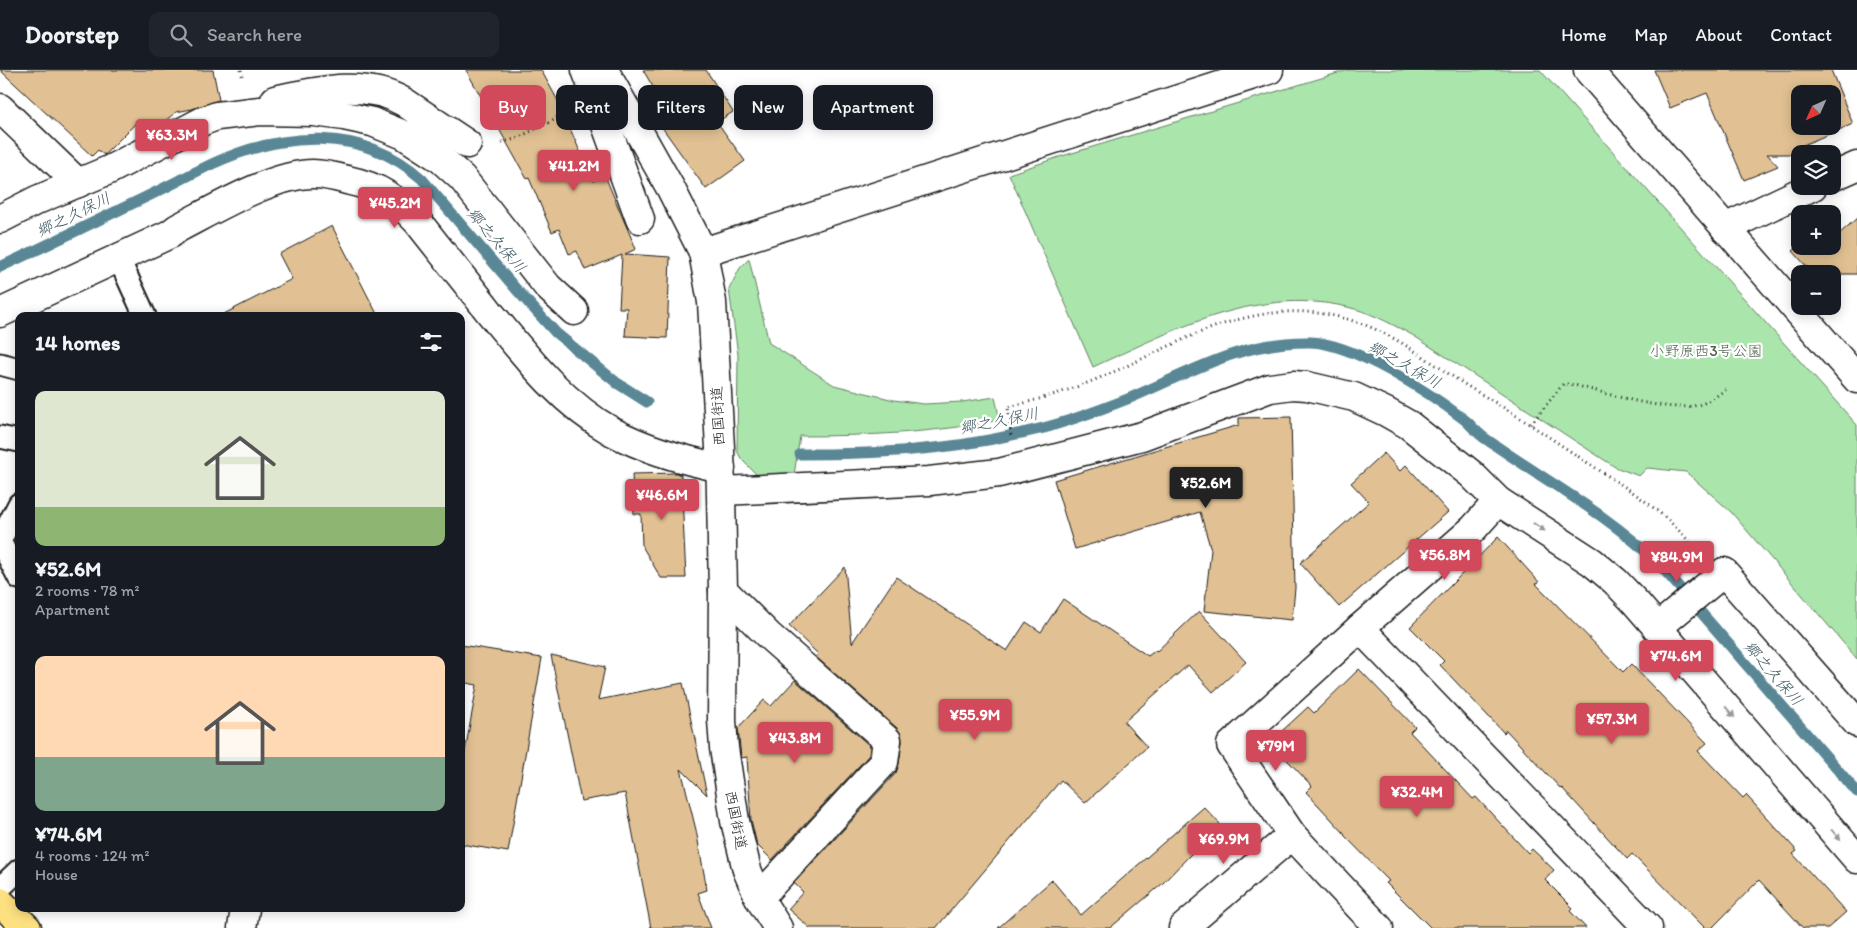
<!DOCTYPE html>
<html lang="en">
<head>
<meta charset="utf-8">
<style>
  body { margin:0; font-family:Itim,"Klee One",sans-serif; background:#20242c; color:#f1f3f6; height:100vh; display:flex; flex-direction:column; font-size:19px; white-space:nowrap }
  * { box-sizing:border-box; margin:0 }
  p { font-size:16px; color:#9ea1a6 }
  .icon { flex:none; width:28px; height:28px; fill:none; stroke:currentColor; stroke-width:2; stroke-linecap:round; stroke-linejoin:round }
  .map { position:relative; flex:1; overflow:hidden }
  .sheet { position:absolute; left:15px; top:242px; width:450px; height:600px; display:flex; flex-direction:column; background:#171b24; border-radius:10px; box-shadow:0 2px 12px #0003 }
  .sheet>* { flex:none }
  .hud { position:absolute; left:480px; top:15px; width:475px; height:45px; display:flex; gap:10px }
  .needle { width:32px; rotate:225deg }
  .fabs { position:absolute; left:1791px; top:15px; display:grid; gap:10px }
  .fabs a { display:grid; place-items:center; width:50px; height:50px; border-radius:10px; background:#171b24; box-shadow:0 2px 12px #0003; font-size:25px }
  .price { position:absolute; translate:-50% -42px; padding:0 11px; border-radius:5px; background:#d1495b; color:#fff; font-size:16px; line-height:32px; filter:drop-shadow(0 1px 2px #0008) }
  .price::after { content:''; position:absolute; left:50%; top:30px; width:15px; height:11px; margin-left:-8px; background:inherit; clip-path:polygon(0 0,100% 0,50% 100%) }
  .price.active { background:#222; color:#fff }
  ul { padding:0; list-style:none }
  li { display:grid; align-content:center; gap:10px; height:265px; padding:0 20px }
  li span { display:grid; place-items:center; height:155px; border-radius:10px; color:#555 }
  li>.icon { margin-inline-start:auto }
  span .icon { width:90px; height:90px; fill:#fffc; stroke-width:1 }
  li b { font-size:21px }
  h2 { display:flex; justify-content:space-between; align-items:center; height:60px; padding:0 20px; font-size:21px }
  .tag { padding:0 18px; border-radius:10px; background:#171b24; box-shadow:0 2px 12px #0003; font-size:18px; line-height:45px }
  .tag.active { background:#d1495b; color:#fff }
  header { display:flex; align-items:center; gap:30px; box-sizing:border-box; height:70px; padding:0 25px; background:#171b24; border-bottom:1px solid #363941 }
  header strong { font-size:24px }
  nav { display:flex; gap:28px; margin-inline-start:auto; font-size:18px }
  .search { width:350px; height:45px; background:#20242c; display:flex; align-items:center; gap:12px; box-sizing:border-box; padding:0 18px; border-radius:10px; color:#9ea1a6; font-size:19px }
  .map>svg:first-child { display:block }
</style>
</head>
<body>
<header>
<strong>Doorstep</strong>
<div class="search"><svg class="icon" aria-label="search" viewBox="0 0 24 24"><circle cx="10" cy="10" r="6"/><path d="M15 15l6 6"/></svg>Search here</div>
<nav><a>Home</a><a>Map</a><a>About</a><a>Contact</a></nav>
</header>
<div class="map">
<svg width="1857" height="858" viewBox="0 0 1857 858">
  <rect width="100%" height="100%" fill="#fff"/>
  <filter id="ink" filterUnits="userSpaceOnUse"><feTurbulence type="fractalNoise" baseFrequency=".02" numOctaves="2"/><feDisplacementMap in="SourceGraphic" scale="10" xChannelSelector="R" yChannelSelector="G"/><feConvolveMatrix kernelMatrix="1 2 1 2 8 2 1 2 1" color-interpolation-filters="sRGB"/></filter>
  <g filter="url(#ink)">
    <g fill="#aae5ab" stroke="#638064">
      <path d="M1348,0H1540L1857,355V589L1731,442L1686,402L1647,398L1639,406L1615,397L1414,266C1395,256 1376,245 1355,239C1261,213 1176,259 1093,297L1009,104L1059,87Z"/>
      <path d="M749,189L769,273L834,315L894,330L924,334L962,332L995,327L1000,350C935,363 867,366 800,366L794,405L760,408L742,390L737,381L738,285L729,219L740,198Z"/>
    </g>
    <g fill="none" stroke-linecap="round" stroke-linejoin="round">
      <g stroke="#5a8795" stroke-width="11">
        <path d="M0,197C48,175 96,151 144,128C167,117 189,105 212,94C281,62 362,55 422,109L516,219L556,263L617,313L647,332"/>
        <path d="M800,384C873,384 945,381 1017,364C1029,361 1042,359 1054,355C1078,348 1102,339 1125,330C1188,304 1238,271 1310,272C1354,273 1430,323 1465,350C1472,356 1478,364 1486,369C1544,410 1608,444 1659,494L1857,722"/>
      </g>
    </g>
    <g fill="#e1c193" stroke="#1c1c1c" fill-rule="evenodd">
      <path d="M0,0H213L219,30L192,39L176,42L158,57L148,62L138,51L104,85L98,80L92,86Z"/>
      <path d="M466,0H541L557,29L593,111L605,106L636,179L625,184L670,187L667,268L625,266L627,238H619L622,185L585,200L577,181L569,184L559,159L552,162L529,108L527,109Z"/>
      <path d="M643,0H706L733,42L717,52L745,91L706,119L654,46L666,39Z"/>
      <path d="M1654,0H1831L1853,54L1798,77L1801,84H1767L1778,96L1744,110L1707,23L1670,38ZM1800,24H1832V56H1800Z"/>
      <path d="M1857,148V204H1813L1793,181L1800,175V176H1832V159L1838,165Z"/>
      <path d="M332,156L378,246H220L292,209L279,184Z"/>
      <path d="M1291,347L1295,518L1292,550L1204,541L1211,480L1200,442L1075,479L1054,410L1239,355V348Z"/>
      <path d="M1384,383L1400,401L1406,395L1448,442L1339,537L1300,493L1369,432L1351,413Z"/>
      <path d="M676,403L681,405L686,508H661L642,476L641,444H634L632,404Z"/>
      <path d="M1498,467L1539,512L1536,514L1623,602L1631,594L1707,673L1698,681L1743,728L1746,725L1797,781L1793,784L1846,842L1828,858H1803L1759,810L1712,858H1705L1632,784L1627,789L1562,718L1561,719L1506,660L1504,663L1440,595L1444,591L1410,557Z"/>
      <path d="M845,497L852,573L896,507L1007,581L1026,552L1041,562L1063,529L1148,586L1156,580L1157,581L1199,541L1246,592L1213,622L1188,595L1124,652L1147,677L1085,733L1061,710L936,858H810L788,839L803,822L794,813L896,703L899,694L902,672L901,664L897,658L816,587L818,584L789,556Z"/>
      <path d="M461,575L542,588L508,782L461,774V704L477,615L461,612Z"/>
      <path d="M551,585L605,597L598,630L683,613L707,725L681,699L696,760L707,820L698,823L711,858H651L625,723L581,731Z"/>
      <path d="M1359,599L1415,657L1410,662L1473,729L1476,727L1528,783L1532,779L1554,800L1545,810L1573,838L1570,841L1586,858H1431L1386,813L1389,811L1344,765L1345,764L1306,722L1312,716L1270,672L1308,637L1314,643Z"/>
      <path d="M795,610L870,676L869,685L772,790L757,775L751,750L747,687L741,688L738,658L764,630L771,636Z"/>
      <path d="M1204,737L1220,754L1162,814L1110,858H998L1052,810L1081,845Z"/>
    </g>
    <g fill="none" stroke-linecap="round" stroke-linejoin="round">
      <defs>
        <g id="service">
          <path d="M119,189L145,246"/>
          <path d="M0,294L19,299"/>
          <path d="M0,367L19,371"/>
          <path d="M0,471L19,508"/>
          <path d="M0,471L19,434"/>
          <path d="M0,818L19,800"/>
        </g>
        <g id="minor">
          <path d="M586,0L640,149"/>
          <path d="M604,0L671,119L703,182L712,232L720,378L723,520L722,650L724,678L735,751L747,800L759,828L778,858"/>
          <path d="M1588,0L1857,309"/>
          <path d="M275,30C317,21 364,9 404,32L467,74"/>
          <path d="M0,38L78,113"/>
          <path d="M1832,107L1857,96"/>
          <path d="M0,149L37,130L109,100L203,51L217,46L260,41L314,42L344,46L372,52L404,65L441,89L462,108L548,217L574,241"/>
          <path d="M1725,158L1813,116"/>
          <path d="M703,182L1269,0"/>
          <path d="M0,243L170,164L178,158C215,139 273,104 313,104C325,104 336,107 347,110C380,117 395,128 418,152C442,183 467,213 491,244C527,288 563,334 613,362C647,380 683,390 721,398"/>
          <path d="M722,421L929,411L999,403L1142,366L1270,318L1293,315L1307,316L1354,327L1386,342L1409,355L1471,404L1498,431L1592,492L1615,511L1636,533L1857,789"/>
          <path d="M723,520L768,565L887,670L884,692L759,828"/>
          <path d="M1360,558L1648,858"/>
          <path d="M1657,558L1724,502L1857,653"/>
          <path d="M242,858L245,839"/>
          <path d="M1183,858L1292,765"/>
          <path d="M1379,858L1292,765L1231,675L1360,558L1473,459L1498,431"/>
        </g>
        <path id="trunk" d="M0,832L27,858"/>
      </defs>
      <use href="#service" stroke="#1c1c1c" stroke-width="25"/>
      <use href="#minor" stroke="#1c1c1c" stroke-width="31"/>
      <use href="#trunk" stroke="#1c1c1c" stroke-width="31"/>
      <g stroke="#1c1c1c" stroke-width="3" stroke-dasharray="1 4" stroke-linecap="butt">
        <path d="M241,0L243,9"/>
        <path d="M502,72L515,69L556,49L563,36"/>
        <path d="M1531,354L1563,314H1570C1604,322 1669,345 1701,334C1711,331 1719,324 1728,318"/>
        <path d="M1011,365L1008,337C1038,330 1068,321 1097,309C1156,285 1209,250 1273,243C1304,239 1336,244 1365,255C1407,271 1441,301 1479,323C1516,344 1550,368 1585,391C1625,417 1668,442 1697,482"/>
      </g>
      <use href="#service" stroke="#fff" stroke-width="21"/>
      <use href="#minor" stroke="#fff" stroke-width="28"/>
      <use href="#trunk" stroke="#fde080" stroke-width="28"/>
    </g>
    <defs><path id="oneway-solid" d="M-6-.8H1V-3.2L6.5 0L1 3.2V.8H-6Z" transform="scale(1.25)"/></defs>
    <g fill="#999">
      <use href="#oneway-solid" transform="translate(1539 457) rotate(34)"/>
      <use href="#oneway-solid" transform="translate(1730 642) rotate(49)"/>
      <use href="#oneway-solid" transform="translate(1836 765) rotate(49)"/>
    </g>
  </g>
  <g text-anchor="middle" stroke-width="4.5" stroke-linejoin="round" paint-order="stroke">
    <g font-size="15" fill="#4e624e" stroke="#fff">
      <text x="1706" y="286">小野原西3号公園</text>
    </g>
    <g font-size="15" fill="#1c1c1c" stroke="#fff">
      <text transform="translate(718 346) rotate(-93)" y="5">西国街道</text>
      <text transform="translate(736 750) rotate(79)" y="5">西国街道</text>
    </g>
    <g font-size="16" font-style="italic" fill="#405a62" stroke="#fff">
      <text transform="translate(73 144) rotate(-26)" y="6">郷之久保川</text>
      <text transform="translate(497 170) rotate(49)" y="6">郷之久保川</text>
      <text transform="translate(1405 294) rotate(29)" y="6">郷之久保川</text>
      <text transform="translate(999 350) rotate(-11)" y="6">郷之久保川</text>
      <text transform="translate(1774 603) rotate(49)" y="6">郷之久保川</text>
    </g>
  </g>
</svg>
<div class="fabs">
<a><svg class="needle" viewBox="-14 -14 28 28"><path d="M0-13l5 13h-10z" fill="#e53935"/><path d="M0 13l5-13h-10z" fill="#9ea1a6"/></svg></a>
<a><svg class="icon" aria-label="layers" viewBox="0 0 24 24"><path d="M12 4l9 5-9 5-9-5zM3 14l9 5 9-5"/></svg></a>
<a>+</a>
<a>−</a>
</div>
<b class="price" style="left:172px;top:91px">¥63.3M</b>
<b class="price" style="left:574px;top:122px">¥41.2M</b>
<b class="price" style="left:395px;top:159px">¥45.2M</b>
<b class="price active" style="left:1206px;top:439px">¥52.6M</b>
<b class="price" style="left:662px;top:451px">¥46.6M</b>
<b class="price" style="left:1445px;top:511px">¥56.8M</b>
<b class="price" style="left:1677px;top:513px">¥84.9M</b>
<b class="price" style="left:1676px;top:612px">¥74.6M</b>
<b class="price" style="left:975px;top:671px">¥55.9M</b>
<b class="price" style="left:1612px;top:675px">¥57.3M</b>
<b class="price" style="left:795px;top:694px">¥43.8M</b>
<b class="price" style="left:1276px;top:702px">¥79M</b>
<b class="price" style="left:1417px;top:748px">¥32.4M</b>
<b class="price" style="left:1224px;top:795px">¥69.9M</b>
<div class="hud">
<a class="tag active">Buy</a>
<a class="tag">Rent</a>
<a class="tag">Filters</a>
<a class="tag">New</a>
<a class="tag">Apartment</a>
</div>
<section class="sheet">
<h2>14 homes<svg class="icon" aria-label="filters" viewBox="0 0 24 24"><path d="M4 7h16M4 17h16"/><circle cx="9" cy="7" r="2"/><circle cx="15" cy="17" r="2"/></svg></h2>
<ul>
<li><span style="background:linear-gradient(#dfe7d0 75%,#8fb573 0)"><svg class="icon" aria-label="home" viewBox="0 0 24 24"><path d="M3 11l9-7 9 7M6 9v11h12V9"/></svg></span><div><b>¥52.6M</b><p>2 rooms · 78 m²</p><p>Apartment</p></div></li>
<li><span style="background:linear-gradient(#ffd9b3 65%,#7fa58c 0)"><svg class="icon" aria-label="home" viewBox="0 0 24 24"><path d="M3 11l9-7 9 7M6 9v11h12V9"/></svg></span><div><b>¥74.6M</b><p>4 rooms · 124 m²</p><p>House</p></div></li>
</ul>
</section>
</div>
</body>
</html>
